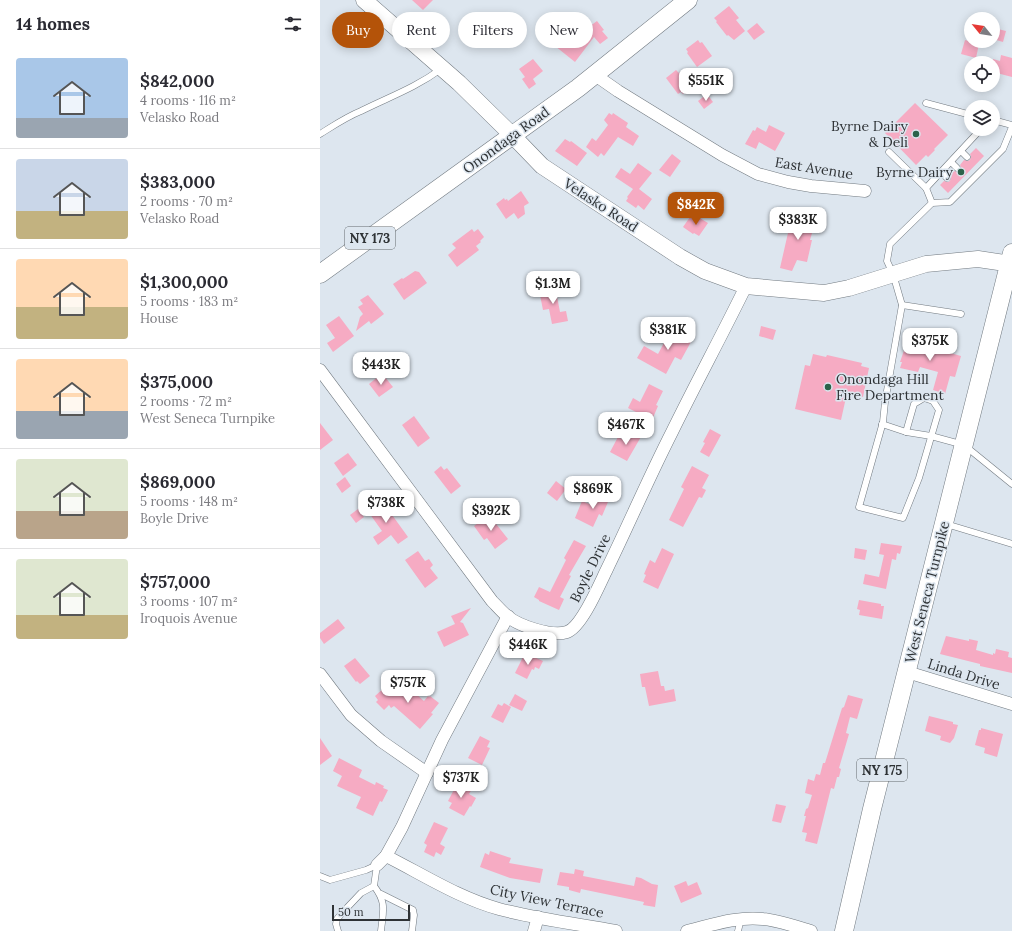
<!DOCTYPE html>
<html lang="en">
<head>
<meta charset="utf-8">
<style>
  body { margin:0; font-family:Lora,serif; background:#f7f7f7; color:#2b2b33; height:100vh; display:flex; flex-direction:column; font-size:15px; white-space:nowrap }
  * { box-sizing:border-box; margin:0 }
  p { font-size:13px; color:#7c7c81 }
  .icon { flex:none; width:22px; height:22px; fill:none; stroke:currentColor; stroke-width:2; stroke-linecap:round; stroke-linejoin:round }
  .map { position:relative; flex:1; overflow:hidden }
  .side { display:flex; flex-direction:column; background:#fff; width:320px }
  .side>* { flex:none }
  .hud { position:absolute; left:12px; top:12px; width:380px; height:36px; display:flex; gap:8px }
  .needle { width:26px; rotate:300deg }
  .tools { position:absolute; left:644px; top:12px; display:grid; gap:8px }
  .tools a { display:grid; place-items:center; width:36px; height:36px; border-radius:50%; background:#fff; box-shadow:0 2px 10px #0003; font-size:20px }
  .scale { position:absolute; left:12px; bottom:10px; width:78px; box-sizing:border-box; padding-left:4px; border:2px solid #2e3235; border-top:0; font-size:11px; line-height:14px; white-space:nowrap; color:#2e3235; -webkit-text-stroke:3px #dde6ef; paint-order:stroke }
  .price { position:absolute; translate:-50% -34px; padding:0 9px; border-radius:8px; background:#fff; color:#222; font-size:13px; line-height:26px; filter:drop-shadow(0 1px 2px #0008) }
  .price::after { content:''; position:absolute; left:50%; top:24px; width:12px; height:9px; margin-left:-6px; background:inherit; clip-path:polygon(0 0,100% 0,50% 100%) }
  .price.active { background:#b45309; color:#fff }
  ul { padding:0; list-style:none }
  li { display:flex; align-items:center; gap:12px; height:100px; padding:0 16px }
  li+li { border-top:1px solid #e1e1e2 }
  li span { display:grid; place-items:center; flex:none; width:112px; height:80px; border-radius:4px; color:#555 }
  li>.icon { margin-inline-start:auto }
  span .icon { width:48px; height:48px; fill:#fffc; stroke-width:1 }
  li b { font-size:17px }
  h2 { display:flex; justify-content:space-between; align-items:center; height:48px; padding:0 16px; font-size:17px }
  .chip { padding:0 14px; border-radius:18px; background:#fff; box-shadow:0 2px 10px #0003; font-size:14px; line-height:36px }
  .chip.active { background:#b45309; color:#fff }
  main { display:flex; flex:1; min-height:0 }
  .map>svg:first-child { display:block }
</style>
</head>
<body>
<main>
<section class="side">
<h2>14 homes<svg class="icon" aria-label="filters" viewBox="0 0 24 24"><path d="M4 7h16M4 17h16"/><circle cx="9" cy="7" r="2"/><circle cx="15" cy="17" r="2"/></svg></h2>
<ul>
<li><span style="background:linear-gradient(#a9c7e8 75%,#9aa5b1 0)"><svg class="icon" aria-label="home" viewBox="0 0 24 24"><path d="M3 11l9-7 9 7M6 9v11h12V9"/></svg></span><div><b>$842,000</b><p>4 rooms · 116 m²</p><p>Velasko Road</p></div></li>
<li><span style="background:linear-gradient(#c9d6e8 65%,#c2b280 0)"><svg class="icon" aria-label="home" viewBox="0 0 24 24"><path d="M3 11l9-7 9 7M6 9v11h12V9"/></svg></span><div><b>$383,000</b><p>2 rooms · 70 m²</p><p>Velasko Road</p></div></li>
<li><span style="background:linear-gradient(#ffd9b3 60%,#c2b280 0)"><svg class="icon" aria-label="home" viewBox="0 0 24 24"><path d="M3 11l9-7 9 7M6 9v11h12V9"/></svg></span><div><b>$1,300,000</b><p>5 rooms · 183 m²</p><p>House</p></div></li>
<li><span style="background:linear-gradient(#ffd9b3 65%,#9aa5b1 0)"><svg class="icon" aria-label="home" viewBox="0 0 24 24"><path d="M3 11l9-7 9 7M6 9v11h12V9"/></svg></span><div><b>$375,000</b><p>2 rooms · 72 m²</p><p>West Seneca Turnpike</p></div></li>
<li><span style="background:linear-gradient(#dfe7d0 65%,#b9a48a 0)"><svg class="icon" aria-label="home" viewBox="0 0 24 24"><path d="M3 11l9-7 9 7M6 9v11h12V9"/></svg></span><div><b>$869,000</b><p>5 rooms · 148 m²</p><p>Boyle Drive</p></div></li>
<li><span style="background:linear-gradient(#dfe7d0 70%,#c2b280 0)"><svg class="icon" aria-label="home" viewBox="0 0 24 24"><path d="M3 11l9-7 9 7M6 9v11h12V9"/></svg></span><div><b>$757,000</b><p>3 rooms · 107 m²</p><p>Iroquois Avenue</p></div></li>
</ul>
</section>
<div class="map">
<svg width="692" height="931" viewBox="0 0 692 931">
  <rect width="100%" height="100%" fill="#dde6ef"/>
  <g fill="#f6abc3">
    <path d="M92,0H113L103,10Z"/>
    <path d="M409,6L419,18L416,20L425,31L414,40L408,35L407,36L396,22L397,21L394,18Z"/>
    <path d="M154,13L166,26L151,39L139,26Z"/>
    <path d="M277,21L284,30L282,31L288,38L280,44L274,37L255,62L225,38L236,22L255,37Z"/>
    <path d="M437,23L445,32L434,40L427,31Z"/>
    <path d="M674,28L686,31L683,42L673,39Z"/>
    <path d="M378,40L380,43L382,42L392,56L377,67L367,53L368,52L366,49Z"/>
    <path d="M645,40L659,44L656,58L641,54Z"/>
    <path d="M681,55L692,58V77L673,72V59L680,61Z"/>
    <path d="M213,59L223,71L213,79L216,84L209,89L202,79L205,77L199,69Z"/>
    <path d="M356,70L359,73V72L371,88L363,94L361,92L358,94L346,78Z"/>
    <path d="M387,94L393,102L384,109L378,101Z"/>
    <path d="M595,103L628,135L614,149L615,150L608,157L606,155L596,165L565,133Z"/>
    <path d="M289,113L292,115L293,113L308,123L306,127L319,136L313,146L298,137L284,156L281,153L278,157L266,147L272,138L276,141L288,125L284,120Z"/>
    <path d="M449,125L465,133L455,151L439,142L436,149L425,144L433,130L435,131L437,127L446,132Z"/>
    <path d="M245,139L250,142L251,141L267,153L257,166L235,151Z"/>
    <path d="M656,148L664,156L628,193L620,185L624,181L628,182L630,181L631,177L630,175L634,171L638,172L640,171L641,167L640,165L644,160L648,161L650,160L651,156L650,154Z"/>
    <path d="M352,154L361,161L350,177L339,170Z"/>
    <path d="M318,163L332,173L319,189L332,199L324,210L318,205L316,208L306,201L308,198L307,197L313,189L295,177L301,168L310,174Z"/>
    <path d="M201,191L209,203L204,206L205,214L198,219L194,213L186,219L176,204L184,198L185,200L187,199L188,201Z"/>
    <path d="M396,203L404,207L399,216L391,211Z"/>
    <path d="M473,211L490,215V216L493,217L490,232L492,233L490,240H492L487,262L477,260L472,271L460,268Z"/>
    <path d="M370,217L375,221L378,217L388,223L379,236L374,233L373,234L363,227Z"/>
    <path d="M152,229L154,232L158,229L164,237L160,241L161,242L156,246L159,250L137,267L128,255L136,248L132,244Z"/>
    <path d="M95,271L99,272L107,283L84,300L73,284L82,278L83,279Z"/>
    <path d="M235,286L240,312L246,311L248,321L232,324L229,309L223,310L219,290Z"/>
    <path d="M48,295L64,314L51,324L49,321L36,331L40,317L43,314L38,307L43,304L40,300Z"/>
    <path d="M19,316L34,336L13,352L7,343L15,338L6,325Z"/>
    <path d="M441,326L456,330L453,340L439,336Z"/>
    <path d="M362,327L372,333L369,338L372,340L361,360L355,357L346,374L317,358L324,346L338,354L346,339L349,341L355,330L359,333Z"/>
    <path d="M589,336L608,341L606,346L641,356L635,377L630,376L625,394L613,390L618,372L600,367L598,372L580,368L582,362H580Z"/>
    <path d="M493,354L506,357L507,355L542,363L541,366L549,368L543,397L527,393L521,420L475,409L485,365L490,366Z"/>
    <path d="M59,376L61,379L65,377L73,387L59,397L49,384Z"/>
    <path d="M329,384L343,391L336,405L338,406L332,420L308,408L313,398L320,402Z"/>
    <path d="M94,416L110,438L98,447L82,425Z"/>
    <path d="M0,423L13,440L0,450Z"/>
    <path d="M390,429L401,435L389,457L380,452L385,443L383,442Z"/>
    <path d="M312,430L322,435L307,461L290,452L298,437L306,441Z"/>
    <path d="M28,453L37,465L23,476L14,463Z"/>
    <path d="M121,466L124,470L127,468L141,486L131,494L114,472Z"/>
    <path d="M372,466L389,475L382,488L386,490L382,498L379,497L363,527L349,520L364,489L361,487Z"/>
    <path d="M25,477L31,486L22,493L16,484Z"/>
    <path d="M236,481L246,489L237,501L227,493Z"/>
    <path d="M281,491L291,495L282,516L279,514L273,527L255,518L262,501L274,506Z"/>
    <path d="M62,501L88,537L78,544L71,535L58,545L53,537L62,531L47,510Z"/>
    <path d="M38,509L44,517L36,523L30,515Z"/>
    <path d="M169,515L188,539L175,549L167,538L164,540L154,526Z"/>
    <path d="M254,540L266,546L249,575L251,576L240,597L244,599L239,610L219,601V600L214,597L219,587L230,592L246,560L244,558Z"/>
    <path d="M561,543L582,546L580,554L577,553L576,560L572,559L566,589L543,584L545,574L559,577L564,555L559,554Z"/>
    <path d="M342,548L354,554L338,589L323,582L326,575L324,574L330,560L335,563Z"/>
    <path d="M535,548L547,550L545,560L534,558Z"/>
    <path d="M98,551L105,561L109,559L113,565L110,568L118,578L105,588L85,560Z"/>
    <path d="M539,600L561,604V606H564L562,619L539,615L540,610L537,609Z"/>
    <path d="M151,608L140,622L143,623L149,635L124,647L117,632L135,624L131,616Z"/>
    <path d="M18,619L25,628L4,644L0,638V633Z"/>
    <path d="M626,636L649,641V639L658,641L656,650L673,655V653L675,654L676,649L689,652L688,657L692,658V673L660,666V664L620,654Z"/>
    <path d="M205,653L223,661L219,669L215,667L214,670L212,669L207,679L195,673Z"/>
    <path d="M35,658L50,676L40,684L37,681L36,682L24,666Z"/>
    <path d="M338,671L341,686H344L345,691L354,689L356,701L329,706L325,687H322L320,674Z"/>
    <path d="M69,685L78,695L86,685L104,701L108,696L109,697L110,696L119,703L111,713L113,714L100,729L74,706L71,708L69,705L64,710L56,702L58,700L55,696L65,687V688Z"/>
    <path d="M195,694L207,701L202,711L189,705Z"/>
    <path d="M528,695L543,699L537,719L530,717L526,733L529,734L519,768L521,769L519,777H517L514,789L511,788L497,844L485,841L487,833L482,832L486,816H484L486,809L488,808L492,795L485,793L488,779L494,781L496,774L500,775L503,763H505L522,708L524,707Z"/>
    <path d="M184,703L191,707L183,723L171,717L178,704L182,706Z"/>
    <path d="M609,716L633,722V724L638,725L634,738L630,743L620,740L621,736L605,731Z"/>
    <path d="M661,728L683,734L677,757L664,753L665,748L655,745L659,730H661Z"/>
    <path d="M160,736L170,741L167,747L170,748L162,765L148,758Z"/>
    <path d="M0,738L12,756L0,765Z"/>
    <path d="M19,758L42,770L39,777L55,785L56,782L64,786L63,788L68,790L62,802L60,801L53,816L36,808L41,797L17,786L22,776L13,771Z"/>
    <path d="M138,782L152,789L149,794L156,798L151,807L150,806L144,816L129,808L132,803L128,801Z"/>
    <path d="M456,804L466,806L461,823L452,821Z"/>
    <path d="M114,822L128,828L120,844L125,847L121,855L116,852L114,857L104,852L107,845L104,843Z"/>
    <path d="M170,851L191,858L189,863L223,869L220,883L190,878L160,867L165,853L169,855Z"/>
    <path d="M255,869L264,871L263,876L314,886L316,877L321,878L332,884L338,885L335,907L323,905L324,902L261,889L260,893L249,890V887L237,885L240,872L254,874Z"/>
    <path d="M366,881L368,886L377,882L382,894L361,903L354,886Z"/>
  </g>
  <g fill="none" stroke-linecap="round" stroke-linejoin="round">
    <defs>
      <g id="lane">
        <path d="M606,103L651,115"/>
        <path d="M673,120L692,125"/>
        <path d="M0,134C13,126 26,117 41,111C69,97 95,88 121,69"/>
        <path d="M641,151L647,157"/>
        <path d="M569,152L606,188L612,203"/>
        <path d="M631,162L637,168"/>
        <path d="M621,172L627,178"/>
        <path d="M606,188L661,129"/>
        <path d="M582,305L641,314"/>
        <path d="M562,424L586,432L611,436L644,445L692,484"/>
        <path d="M586,432L594,404L604,398L613,401L619,410L599,478L583,518L539,507L563,422L565,402L582,305L573,274L567,261L570,244L612,203L630,202L683,149L692,127"/>
        <path d="M626,524L692,544"/>
        <path d="M57,865L54,886C67,903 63,911 61,931"/>
        <path d="M0,876L10,880L46,870L57,865"/>
        <path d="M61,894L93,910L94,915L92,931"/>
        <path d="M18,931L16,924L17,919L23,912L41,893L54,886"/>
        <path d="M418,931L421,919"/>
      </g>
      <g id="street">
        <path d="M275,75L298,91L402,155L438,174L468,182L491,186L545,191"/>
        <path d="M0,370L172,601C177,606 182,612 187,616C199,626 232,637 247,632C262,627 280,583 287,569C309,524 329,477 352,432C376,383 402,335 426,286"/>
        <path d="M587,672L692,704"/>
        <path d="M0,674L31,715L61,741L107,773"/>
        <path d="M66,856C102,874 139,898 179,909C217,919 257,924 296,931"/>
        <path d="M57,865L66,856L82,827L122,740L188,616"/>
        <path d="M214,931L218,917"/>
        <path d="M367,931C392,925 418,916 443,919C457,920 477,927 491,931"/>
      </g>
      <path id="secondary" d="M44,0L139,83L192,135L222,166L360,257L385,271L426,286L504,293L529,288L606,264L658,259L692,264"/>
      <g id="primary">
        <path d="M0,274L258,88L368,0"/>
        <path d="M524,931L552,809L692,253"/>
      </g>
    </defs>
    <use href="#lane" stroke="#727a81" stroke-width="7"/>
    <use href="#street" stroke="#727a81" stroke-width="13"/>
    <use href="#secondary" stroke="#727a81" stroke-width="17"/>
    <use href="#primary" stroke="#727a81" stroke-width="19"/>
    <use href="#lane" stroke="#fff" stroke-width="6"/>
    <use href="#street" stroke="#fff" stroke-width="12"/>
    <use href="#secondary" stroke="#fff" stroke-width="16"/>
    <use href="#primary" stroke="#fff" stroke-width="18"/>
  </g>
  <g fill="#2b624a" stroke="#dde6ef" stroke-width="1.5">
    <circle cx="596" cy="134" r="4"/>
    <circle cx="641" cy="172" r="4"/>
    <circle cx="508" cy="387" r="4"/>
  </g>
  <g text-anchor="middle" stroke-width="3" stroke-linejoin="round" paint-order="stroke">
    <g fill="#dde6ef" stroke="#62686d" stroke-width="1">
      <rect x="25" y="227" width="50" height="22" rx="3"/>
      <rect x="537" y="759" width="50" height="22" rx="3"/>
    </g>
    <g font-size="13" font-weight="bold" fill="#2e3235">
      <text x="50" y="243">NY 173</text>
      <text x="562" y="775">NY 175</text>
    </g>
    <g font-size="14" fill="#2e3235" stroke="#dde6ef" text-anchor="end">
      <text x="588" y="131">Byrne Dairy<tspan x="588" dy="16">&amp; Deli</tspan></text>
      <text x="633" y="177">Byrne Dairy</text>
      <text x="516" y="384" text-anchor="start">Onondaga Hill<tspan x="516" dy="16">Fire Department</tspan></text>
    </g>
    <g font-size="14" fill="#2e3235" stroke="#dde6ef">
      <text transform="translate(186 140) rotate(-36)" y="5">Onondaga Road</text>
      <text transform="translate(494 168) rotate(9)" y="5">East Avenue</text>
      <text transform="translate(281 205) rotate(33)" y="5">Velasko Road</text>
      <text transform="translate(270 568) rotate(-64)" y="5">Boyle Drive</text>
      <text transform="translate(607 592) rotate(-76)" y="5">West Seneca Turnpike</text>
      <text transform="translate(644 674) rotate(17)" y="5">Linda Drive</text>
      <text transform="translate(227 901) rotate(12)" y="5">City View Terrace</text>
    </g>
  </g>
</svg>
<div class="tools">
<a><svg class="needle" viewBox="-14 -14 28 28"><path d="M0-13l5 13h-10z" fill="#e53935"/><path d="M0 13l5-13h-10z" fill="#7c7c81"/></svg></a>
<a><svg class="icon" aria-label="locate" viewBox="0 0 24 24"><circle cx="12" cy="12" r="6"/><path d="M12 2v4M12 18v4M2 12h4M18 12h4"/></svg></a>
<a><svg class="icon" aria-label="layers" viewBox="0 0 24 24"><path d="M12 4l9 5-9 5-9-5zM3 14l9 5 9-5"/></svg></a>
</div>
<div class="scale">50 m</div>
<b class="price" style="left:386px;top:102px">$551K</b>
<b class="price active" style="left:376px;top:226px">$842K</b>
<b class="price" style="left:478px;top:241px">$383K</b>
<b class="price" style="left:233px;top:305px">$1.3M</b>
<b class="price" style="left:348px;top:351px">$381K</b>
<b class="price" style="left:610px;top:362px">$375K</b>
<b class="price" style="left:61px;top:386px">$443K</b>
<b class="price" style="left:306px;top:446px">$467K</b>
<b class="price" style="left:273px;top:510px">$869K</b>
<b class="price" style="left:66px;top:524px">$738K</b>
<b class="price" style="left:171px;top:532px">$392K</b>
<b class="price" style="left:208px;top:666px">$446K</b>
<b class="price" style="left:88px;top:704px">$757K</b>
<b class="price" style="left:141px;top:799px">$737K</b>
<div class="hud">
<a class="chip active">Buy</a>
<a class="chip">Rent</a>
<a class="chip">Filters</a>
<a class="chip">New</a>
</div>
</div>
</main>
</body>
</html>
